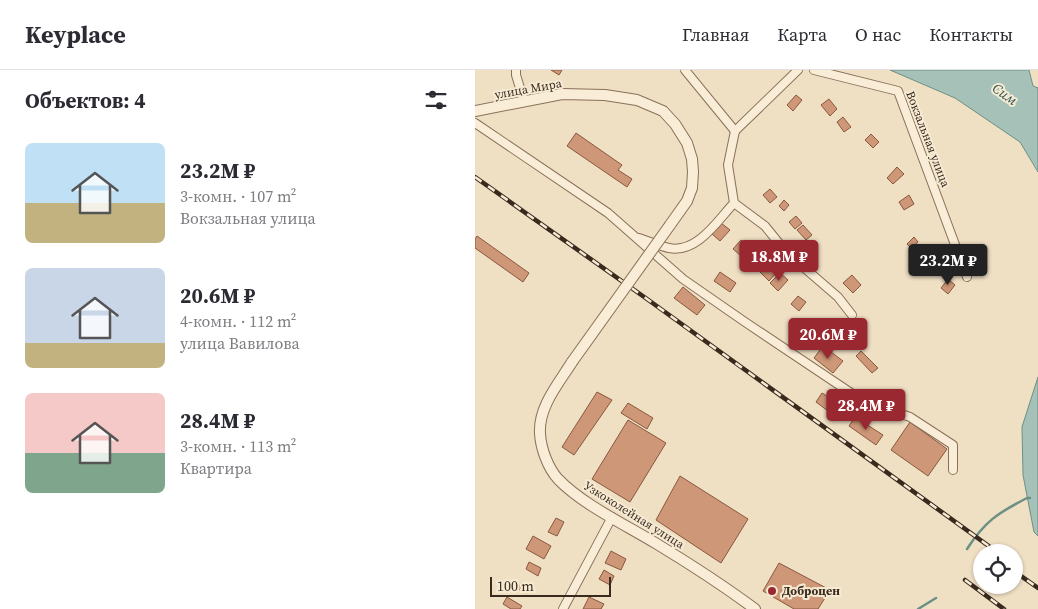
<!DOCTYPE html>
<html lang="ru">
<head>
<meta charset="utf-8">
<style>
  body { margin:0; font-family:"Source Serif 4",serif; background:#f7f7f7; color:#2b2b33; height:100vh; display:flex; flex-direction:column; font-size:19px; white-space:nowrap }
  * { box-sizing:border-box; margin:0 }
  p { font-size:16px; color:#7c7c81 }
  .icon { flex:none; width:28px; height:28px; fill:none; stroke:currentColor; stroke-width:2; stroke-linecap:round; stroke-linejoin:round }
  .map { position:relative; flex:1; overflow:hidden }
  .sheet { display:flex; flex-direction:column; background:#fff; width:475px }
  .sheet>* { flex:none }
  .tools { position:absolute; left:498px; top:474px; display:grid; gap:10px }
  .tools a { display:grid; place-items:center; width:50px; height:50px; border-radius:50%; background:#fff; box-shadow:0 1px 4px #0004; font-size:25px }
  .scale { position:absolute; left:15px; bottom:12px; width:121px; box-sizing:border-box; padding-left:5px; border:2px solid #392a1e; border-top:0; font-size:14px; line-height:18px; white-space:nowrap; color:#392a1e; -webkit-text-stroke:4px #f6ead3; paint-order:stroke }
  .price { position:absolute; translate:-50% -42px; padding:0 11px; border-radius:5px; background:#9a2830; color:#fff; font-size:16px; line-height:32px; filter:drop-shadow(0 1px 2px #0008) }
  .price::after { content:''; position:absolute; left:50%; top:30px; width:15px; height:11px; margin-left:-8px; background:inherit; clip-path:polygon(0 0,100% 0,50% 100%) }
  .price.selected { background:#222; color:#fff }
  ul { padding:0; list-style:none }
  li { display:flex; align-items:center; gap:15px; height:125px; padding:0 25px }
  li span { display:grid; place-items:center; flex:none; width:140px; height:100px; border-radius:8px; color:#555 }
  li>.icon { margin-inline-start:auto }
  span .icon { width:60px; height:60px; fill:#fffc; stroke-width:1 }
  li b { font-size:21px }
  h2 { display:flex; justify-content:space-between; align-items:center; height:60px; padding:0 25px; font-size:21px }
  header { display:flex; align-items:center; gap:30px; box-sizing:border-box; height:70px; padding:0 25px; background:#fff; border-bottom:1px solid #e1e1e2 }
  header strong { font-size:24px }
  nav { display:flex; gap:28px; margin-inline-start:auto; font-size:18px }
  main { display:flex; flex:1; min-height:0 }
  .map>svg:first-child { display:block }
</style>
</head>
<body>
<header>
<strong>Keyplace</strong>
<nav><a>Главная</a><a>Карта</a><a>О нас</a><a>Контакты</a></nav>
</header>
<main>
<section class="sheet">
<h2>Объектов: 4<svg class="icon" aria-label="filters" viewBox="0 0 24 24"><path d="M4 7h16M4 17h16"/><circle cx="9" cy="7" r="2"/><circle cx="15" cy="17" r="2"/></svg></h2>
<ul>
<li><span style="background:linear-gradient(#bfe0f5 60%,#c2b280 0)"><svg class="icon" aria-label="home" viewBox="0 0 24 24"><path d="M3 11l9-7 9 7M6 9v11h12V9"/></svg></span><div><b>23.2M ₽</b><p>3-комн. · 107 m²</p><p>Вокзальная улица</p></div></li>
<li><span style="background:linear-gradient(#c9d6e8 75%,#c2b280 0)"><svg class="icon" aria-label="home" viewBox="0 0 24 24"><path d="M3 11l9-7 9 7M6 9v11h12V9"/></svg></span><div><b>20.6M ₽</b><p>4-комн. · 112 m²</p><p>улица Вавилова</p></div></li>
<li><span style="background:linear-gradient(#f6c9c9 60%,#7fa58c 0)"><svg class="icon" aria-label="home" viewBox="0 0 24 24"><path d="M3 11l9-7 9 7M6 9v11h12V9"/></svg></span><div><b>28.4M ₽</b><p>3-комн. · 113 m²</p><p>Квартира</p></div></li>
</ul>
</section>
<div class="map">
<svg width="563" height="539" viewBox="0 0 563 539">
  <rect width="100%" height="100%" fill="#efdfc3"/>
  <g fill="#a6c2b8" stroke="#6c9085">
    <path d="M415,0H554L558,16L563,18V102L545,72L480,28Z"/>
    <path d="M563,307V466L559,462L548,405L547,357Z"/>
  </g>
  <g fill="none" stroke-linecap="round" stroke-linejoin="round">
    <g stroke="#6c9085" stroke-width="2.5">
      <path d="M492,479C510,451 523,443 552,428H555"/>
      <path d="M443,539L461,528"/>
    </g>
  </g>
  <g fill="#ce9778" stroke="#89583f">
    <path d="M76,0H87L84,5Z"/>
    <path d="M321,25L327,30L318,41L312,35Z"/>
    <path d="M354,29L362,39L355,46L346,35Z"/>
    <path d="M368,47L376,57L369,62L362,52Z"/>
    <path d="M101,63L147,95L143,100L157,109L152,117L92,76Z"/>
    <path d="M396,64L404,72L398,78L390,70Z"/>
    <path d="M422,97L429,104L418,114L412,108Z"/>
    <path d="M295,119L302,127L295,133L288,125Z"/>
    <path d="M434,125L439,134L429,140L424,132Z"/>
    <path d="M309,130L314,135L309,141L304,136Z"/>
    <path d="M321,146L327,153L320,159L314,152Z"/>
    <path d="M246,153L255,160L245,171L237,164Z"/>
    <path d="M328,155L337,165L331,170L322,160Z"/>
    <path d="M2,166L54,203L48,212L0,178V169Z"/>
    <path d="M439,167L443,172L436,178L432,174Z"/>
    <path d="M266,170L273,175L265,185L258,179Z"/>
    <path d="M475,192L482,198L477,203L470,197Z"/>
    <path d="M290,194L300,204L294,211L284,201Z"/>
    <path d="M245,202L261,213L255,222L239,211Z"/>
    <path d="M305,203L313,210L303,221L295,213Z"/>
    <path d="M377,205L386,215L378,223L368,213Z"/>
    <path d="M473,209L480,215L473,224L466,218Z"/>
    <path d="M208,217L230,235L222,245L199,228Z"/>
    <path d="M323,226L331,232L324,241L316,234Z"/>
    <path d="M350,249L356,256L348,265L341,258Z"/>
    <path d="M348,276L368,291L358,303L339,288Z"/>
    <path d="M386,281L403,298L397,303L381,286Z"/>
    <path d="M122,322L137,330L99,385L87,377Z"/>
    <path d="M347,323L364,334L357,344L341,332Z"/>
    <path d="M153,333L178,348L172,359L146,343Z"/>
    <path d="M380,347L408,365L401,375L374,356Z"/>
    <path d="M153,350L191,373L155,432L117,409Z"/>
    <path d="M435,352L472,379L453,406L416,380Z"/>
    <path d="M205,406L273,449L246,493L181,450Z"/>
    <path d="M81,448L89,452L82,466L73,462Z"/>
    <path d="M58,466L76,476L69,489L51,479Z"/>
    <path d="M136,481L151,489L146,500L130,493Z"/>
    <path d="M54,492L66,498L63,506L51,499Z"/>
    <path d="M304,493L355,520L343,539H319L288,521Z"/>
    <path d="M129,500L139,506L135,515L124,509Z"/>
    <path d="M46,513L55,517L52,523L43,519Z"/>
    <path d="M32,527L47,536L45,539H36L28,534Z"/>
    <path d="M114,527L129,534L126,539H108Z"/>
  </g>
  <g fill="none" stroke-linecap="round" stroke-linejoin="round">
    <defs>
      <g id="minor">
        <path d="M41,0V5L49,31"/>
        <path d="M210,0L260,61"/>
        <path d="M339,0L423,21L492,207"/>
        <path d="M0,53L133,143L208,209L270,252L388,331L435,347L478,375V400"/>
        <path d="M260,61L323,0"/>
        <path d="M259,133L290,156L311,182L363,227L377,245"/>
        <path d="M164,168C174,171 184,176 194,178C222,184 243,150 259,133L253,95L260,61"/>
        <path d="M88,539L137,447"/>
      </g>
      <g id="tertiary">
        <path d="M0,41L87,24L130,25L162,30L188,41L200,54L212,73L217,89L218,102L217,118L212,131L195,155"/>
        <path d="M97,292C84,313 63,337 65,364C66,379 73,398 83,409C108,435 151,455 182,474C215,494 249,516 280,539"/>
      </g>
    </defs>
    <use href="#minor" stroke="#8a705a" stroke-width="10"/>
    <use href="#tertiary" stroke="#8a705a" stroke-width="12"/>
    <use href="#minor" stroke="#f9edd7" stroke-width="8"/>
    <use href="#tertiary" stroke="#f9edd7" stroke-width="10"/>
    <defs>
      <g id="rail">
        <path d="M0,107L172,229L522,482"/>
        <path d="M539,501L563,518"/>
        <path d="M490,510L529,539"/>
      </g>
    </defs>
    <use href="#rail" stroke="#392a1e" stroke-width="4.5"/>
    <use href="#rail" stroke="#f6ead3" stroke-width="2.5" stroke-dasharray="8" stroke-linecap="butt"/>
    <defs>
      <path id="tertiary-bridge" d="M97,292L195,155"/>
    </defs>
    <use href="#tertiary-bridge" stroke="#8a705a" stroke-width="12" stroke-linecap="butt"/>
    <use href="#tertiary-bridge" stroke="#f9edd7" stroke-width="10"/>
  </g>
  <circle fill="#9a2830" stroke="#f6ead3" stroke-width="2" cx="297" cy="521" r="5"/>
  <g text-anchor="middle" stroke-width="4" stroke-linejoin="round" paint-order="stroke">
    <g font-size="12" fill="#392a1e" stroke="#f6ead3">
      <text transform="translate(53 19) rotate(-10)" y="4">улица Мира</text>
      <text transform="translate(453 69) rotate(69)" y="4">Вокзальная улица</text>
      <text transform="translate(159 445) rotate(32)" y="4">Узкоколейная улица</text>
    </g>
    <g font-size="12" font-weight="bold" fill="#392a1e" stroke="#f6ead3" text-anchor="start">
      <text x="307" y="525">Доброцен</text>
    </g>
    <g font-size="14" font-style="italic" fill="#2d5954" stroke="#f6ead3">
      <text transform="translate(530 24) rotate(36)" y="5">Сим</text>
    </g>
  </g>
</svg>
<div class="tools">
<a><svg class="icon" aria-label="locate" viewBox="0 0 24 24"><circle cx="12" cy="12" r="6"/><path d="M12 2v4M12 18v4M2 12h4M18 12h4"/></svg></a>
</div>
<div class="scale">100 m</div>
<b class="price" style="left:304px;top:212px">18.8M ₽</b>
<b class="price selected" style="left:473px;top:216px">23.2M ₽</b>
<b class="price" style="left:353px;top:290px">20.6M ₽</b>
<b class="price" style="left:391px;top:361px">28.4M ₽</b>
</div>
</main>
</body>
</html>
